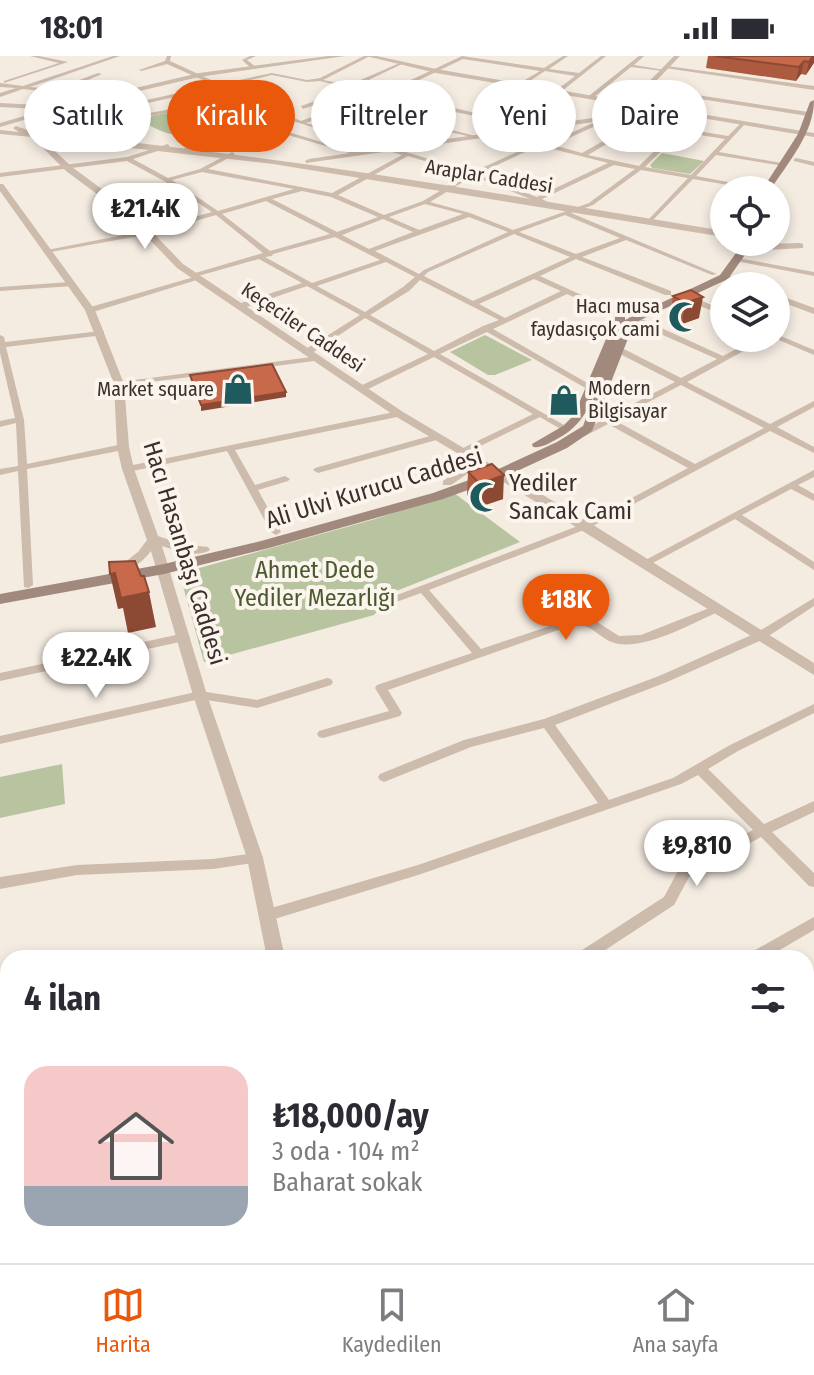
<!DOCTYPE html>
<html lang="tr">
<head>
<meta charset="utf-8">
<style>
  body { margin:0; font-family:"Fira Sans Condensed",sans-serif; background:#f2f2f3; color:#2b2b33; height:100vh; display:flex; flex-direction:column; font-size:30px; white-space:nowrap }
  * { box-sizing:border-box; margin:0 }
  p { font-size:26px; color:#7c7c81 }
  .icon { flex:none; width:44px; height:44px; fill:none; stroke:currentColor; stroke-width:2; stroke-linecap:round; stroke-linejoin:round }
  .map { position:relative; flex:1; overflow:hidden }
  .sheet { position:absolute; left:0px; top:894px; width:814px; height:314px; display:flex; flex-direction:column; background:#fff; border-radius:24px 24px 0 0; box-shadow:0 4px 12px #0003 }
  .sheet>* { flex:none }
  .banner { position:absolute; left:24px; top:24px; width:766px; height:72px; display:flex; gap:16px }
  .tools { position:absolute; left:710px; top:120px; display:grid; gap:16px }
  .tools a { display:grid; place-items:center; width:80px; height:80px; border-radius:50%; background:#fff; box-shadow:0 4px 12px #0003; font-size:40px }
  .price { position:absolute; translate:-50% -68px; padding:0 18px; border-radius:28px; background:#fff; color:#222; font-size:26px; line-height:52px; filter:drop-shadow(0 2px 4px #0008) }
  .price::after { content:''; position:absolute; left:50%; top:48px; width:24px; height:18px; margin-left:-12px; background:inherit; clip-path:polygon(0 0,100% 0,50% 100%) }
  .price.selected { background:#ea580c; color:#fff }
  ul { padding:0; list-style:none }
  li { display:flex; align-items:center; gap:24px; height:200px; padding:0 24px }
  li+li { border-top:2px solid #e1e1e2 }
  li span { display:grid; place-items:center; flex:none; width:224px; height:160px; border-radius:24px; color:#555 }
  li>.icon { margin-inline-start:auto }
  span .icon { width:96px; height:96px; fill:#fffc; stroke-width:1 }
  li b { font-size:34px }
  h2 { display:flex; justify-content:space-between; align-items:center; height:96px; padding:0 24px; font-size:34px }
  .tag { padding:0 28px; border-radius:36px; background:#fff; box-shadow:0 4px 12px #0003; font-size:28px; line-height:72px }
  .tag.selected { background:#ea580c; color:#fff }
  .status { display:flex; justify-content:space-between; align-items:center; height:56px; padding:0 40px; background:#fff; direction:ltr }
  .status svg { height:22px; fill:currentColor }
  .tab-bar { display:flex; justify-content:space-around; align-items:center; height:112px; border-top:2px solid #e1e1e2; background:#fff; font-size:22px; color:#7c7c81 }
  .tab-bar a { display:grid; justify-items:center; gap:4px }
  .tab-bar .selected { color:#ea580c }
  .map>svg:first-child { display:block }
</style>
</head>
<body>
<div class="status"><b>18:01</b><svg viewBox="0 0 49 12"><path d="M0 12V9h3v3zM5 12V6h3v6zM10 12V3h3v9zM15 12V0h3v12zM26 1h20v11H26zM47 4h2v5h-2z"/></svg></div>
<div class="map">
<svg width="814" height="1207" viewBox="0 0 814 1207">
  <rect width="100%" height="100%" fill="#f4ebe1"/>
  <g fill="#b8c4a0">
    <path d="M166,57L195,75C171,84 159,74 138,63Z"/>
    <path d="M662,97L704,105L690,118L652,112L650,109Z"/>
    <path d="M485,279L532,304L495,319H488L450,296Z"/>
    <path d="M454,437L520,486L381,541L383,549L374,559L204,606L181,523L192,514L375,463Z"/>
    <path d="M62,708L65,748L0,762V721Z"/>
  </g>
  <g fill="none" stroke-linecap="round" stroke-linejoin="round">
    <g fill="#cdbbac" fill-rule="evenodd">
      <path d="M30,0H39L68,6L4,27V25L59,7Z"/>
      <path d="M113,0H120L30,31L56,33L98,17L102,18L57,37L23,33L0,41V37L16,32L0,31V27L23,30Z"/>
      <path d="M167,0H171L170,5L220,28L272,17L307,24L320,22L364,0H370L323,24L349,29L402,6V8L354,31L379,36L413,23L462,0L544,12L563,0H568L549,13L579,17L601,0H606L562,35L512,65L538,71V73L450,55L422,67L476,80V82L393,63L352,80L473,116L534,88L499,78L501,75L547,88L608,60L728,80L742,66L744,69L719,96L787,108L784,110L716,99L696,120L770,134H757L693,123L650,167L647,165L648,164L688,122L641,114L593,149L571,157L717,218L712,219L626,184L582,201L671,235V239H665L576,203L540,220L625,259L618,261L567,238L493,273L596,332L592,334H589L487,276L440,298L571,373L567,376L564,375L540,361L462,399L458,396L459,394L533,358L434,301L364,335H358V331L428,298L365,262L312,297H306V293L360,259L307,230L244,252H238V248L302,227L259,203L198,220L202,222L200,223L93,256H87V252L194,221L191,219L192,218L263,197L216,159L150,178L45,197V195L47,194L149,174L212,156L164,125L127,105L0,121V117L127,101L168,88L170,91L133,103L168,122L200,113L232,96L235,98L234,99L208,113L332,137L402,99L293,65L272,71L361,98L356,99L264,72V70L288,63L244,43L172,56L218,83L186,95L184,92L210,83L166,57L120,66L55,81V79L115,64L102,56V54L214,29L167,8L141,15L139,14L165,5ZM463,3L540,15L520,27L522,30L545,15L575,20L558,33L507,64L454,52L452,50L449,51L385,37L417,25ZM272,19L307,26L320,25L374,38L347,48L324,42L301,50L303,53L324,46L342,50L301,65L224,30ZM218,31L239,41L121,62L109,56ZM379,39L444,53L416,65L352,49ZM347,51L388,61L346,79L306,67ZM609,64L633,68L582,97L553,89ZM639,69L675,75L639,110L588,99ZM681,76L725,83L691,119L645,111ZM540,89L545,91L608,107L537,141L478,118ZM408,100L468,118L423,145L384,159L338,139ZM614,109L635,113L589,147L513,174L470,157L430,146L473,120L548,150L551,148L542,143ZM202,116L294,133L218,155L172,124ZM302,135L331,141L378,161L337,176L272,143ZM266,145L330,178L270,195L222,158ZM425,148L463,158L419,174L389,161ZM565,159L620,182L576,198L519,176ZM469,161L508,176L424,214L419,218L375,195ZM383,163L413,176L369,193L342,179ZM514,178L570,201L473,245L424,220L428,216ZM335,181L380,204L312,227L265,201L272,200L273,198ZM386,206L415,221L403,231L365,256L317,230ZM534,223L561,235L505,262L479,248ZM420,224L499,264L483,270L434,295L370,259L409,235Z"/>
      <path d="M250,0H256L247,4L256,11V13H252L242,4Z"/>
      <path d="M639,0H644L634,9L665,14L663,15L631,11L594,41H590V39Z"/>
      <path d="M667,10L814,30V34L665,12Z"/>
      <path d="M645,31L808,56L811,58L808,60L643,34Z"/>
      <path d="M59,50L61,53L0,71V67Z"/>
      <path d="M796,102L814,106V110L794,105V103Z"/>
      <path d="M738,202L814,216V220L736,205L735,204Z"/>
      <path d="M70,226L74,228L73,230L0,235V231Z"/>
      <path d="M686,240H692L724,255V260L686,244Z"/>
      <path d="M629,260H635L723,300L757,282H767L687,326L770,368L814,345V351L777,371L814,391V397L770,375L589,472L429,534L481,593L574,562L594,564L619,580L641,579L712,551H720L721,553L720,555C692,567 650,592 619,588C600,585 595,569 575,568L388,634L402,657L400,660L323,682L319,681L317,678L319,675L389,655L375,632L377,629L472,597L421,537L388,549L384,548L383,546L384,544L583,468L688,412L608,368L585,380L582,381L578,378L602,364L592,359V355H598L608,361L675,326L616,296V292H622L681,322L717,303L629,264ZM681,329L764,372L695,408L614,364Z"/>
      <path d="M101,275H104V279L6,291L24,364L27,408L123,388L127,391L123,394L27,413L33,529L28,532L24,531L18,415L0,419V413L18,410L16,367L0,371V365L15,362L0,297V279L4,281L5,286Z"/>
      <path d="M776,278L814,294V299L774,282H776Z"/>
      <path d="M319,300L323,302L322,304L119,330L115,328L119,326Z"/>
      <path d="M399,355L402,356V360L235,394L255,429L285,420L290,423L288,425L258,434L281,476L276,479L271,476L227,395L128,416L123,413L128,410Z"/>
      <path d="M437,378L441,381L440,383L318,417L313,414L315,412Z"/>
      <path d="M814,414V421L798,429L814,438V445L791,433L742,459L814,506V514L735,463L649,509L645,510L640,507Z"/>
      <path d="M814,542V550L764,583L667,626L555,669L609,744L673,722L730,689L814,648V657L738,695L708,713L764,768L814,745V756L772,776L814,817V831L809,830L761,781L689,821L674,849L593,902H574L576,898L664,841L679,813L753,774L698,719L681,728L418,819L268,865L263,863L261,859L263,855L268,853L418,809L598,747L544,672L471,691L384,726L380,724L378,721L380,718L464,684L544,663L659,620L756,577Z"/>
      <path d="M185,577L190,581L189,584L0,625V617Z"/>
      <path d="M327,622L331,623L333,626L331,629L257,652L200,643L0,688V680L200,635L257,644Z"/>
      <path d="M255,797L260,798L262,802L260,806L213,813L77,819L0,833V821L77,809L213,803Z"/>
      <path d="M814,861V874L766,902H746L748,898Z"/>
    </g>
    <g fill="#cdbbac" fill-rule="evenodd">
      <path d="M328,0H345L199,21L59,54L0,51V47L59,50L199,17Z"/>
      <path d="M366,0H377L436,13L629,46L674,0H680L635,47L814,77V81L631,50L608,64L306,107L305,105L309,103L606,60L624,49L436,17Z"/>
      <path d="M16,70L36,77C267,97 495,137 724,175V181L273,108L41,82L72,111L134,157L183,208L403,356L590,467L814,607V619L470,405L467,418L451,429H443V425L458,414L459,407L457,397L395,360L177,212L128,161L66,115L32,81L0,78V74L19,76L13,72Z"/>
      <path d="M0,128H3L95,254L124,328L129,391L134,413L158,480L181,488L208,491L210,494C198,502 176,495 162,490L207,639L263,802L285,902H267L247,802L193,639L151,495C145,503 136,511 126,514L120,510L138,496L147,484L122,413L117,391L114,328L85,254L0,135Z"/>
      <path d="M725,186H733L737,193L730,195Z"/>
      <path d="M800,187L803,188V192L766,194L741,201L737,198L766,188Z"/>
      <path d="M724,218L750,228L752,230H739L721,223V219Z"/>
      <path d="M776,238L814,252V258L776,244Z"/>
      <rect x="806" y="1094" width="8" height="20"/>
      <path d="M268,1200H314L311,1207H265Z"/>
      <path d="M349,1200H371L374,1207H352Z"/>
    </g>
    <g fill="#a18a7d" fill-rule="evenodd">
      <path d="M814,44C814,77 788,107 770,134H762L798,78L810,46Z"/>
      <path d="M744,186H754L728,223L634,267L592,375L567,392L504,421L443,443L269,492L164,518L0,548V538L164,508L261,485L433,437L494,415L557,386L583,370L601,322C590,349 584,369 557,383C549,387 543,392 533,391L532,388L563,370L574,359L617,257H625V264L720,219Z"/>
    </g>
  </g>
  <g fill="#ac5a40">
    <path d="M708,0H814L806,19L801,18L796,25L706,12Z"/>
    <path d="M691,234L699,262L682,268L670,260L673,240Z"/>
    <path d="M468,416L503,443L479,451L467,439Z"/>
  </g>
  <g fill="#8c4a34">
    <path d="M813,0H814V7L806,19L809,6Z"/>
    <path d="M804,5L801,18L796,25L799,11Z"/>
    <path d="M703,241L699,262L682,268L685,247Z"/>
    <path d="M286,336V341L201,355V349Z"/>
    <path d="M504,419L503,443L479,451L480,428Z"/>
    <path d="M115,517L149,536L156,571L128,577L123,552L118,553L110,518Z"/>
  </g>
  <g fill="#c8694b" stroke="#8c4a34" stroke-width="2">
    <path d="M715,0H813L809,6L804,5L799,11Z"/>
    <path d="M691,234L703,241L685,247L673,240Z"/>
    <path d="M272,308L286,336L201,349L190,319Z"/>
    <path d="M492,408L504,419L480,428L468,416Z"/>
    <path d="M135,505L141,520H144L149,536L121,542L115,517L110,518L109,506Z"/>
  </g>
  <defs>
    <symbol id="mosque-bare" viewBox="-9 -9 18 18"><path d="M3.5-4.9A6 6 0 1 0 3.5 4.9A5 5 0 1 1 3.5-4.9Z" fill="#1f5a5e" stroke="#fbf5ee" stroke-width="2.5" paint-order="stroke"/></symbol>
    <symbol id="shop-bare" viewBox="-9 -9 18 18"><path d="M-5-2.5h2.3a2.7 3.5 0 0 1 5.4 0H5L5.5 6h-11ZM-1.5-2.5h3a1.5 2.3 0 0 0-3 0Z" fill="#1f5a5e" stroke="#fbf5ee" stroke-width="2.5" paint-order="stroke"/></symbol>
  </defs>
  <g fill-rule="evenodd">
    <use href="#mosque-bare" x="662" y="239" width="44" height="44"/>
    <use href="#shop-bare" x="216" y="311" width="44" height="44"/>
    <use href="#shop-bare" x="542" y="322" width="44" height="44"/>
    <use href="#mosque-bare" x="463" y="419" width="44" height="44"/>
  </g>
  <g text-anchor="middle" stroke-width="8" stroke-linejoin="round" paint-order="stroke">
    <g font-size="20" fill="#3b302b" stroke="#fbf5ee">
      <text transform="translate(489 120) rotate(9)" y="7">Araplar Caddesi</text>
      <text transform="translate(303 271) rotate(34)" y="7">Keçeciler Caddesi</text>
    </g>
    <g font-size="20" fill="#3b302b" stroke="#fbf5ee" text-anchor="end">
      <text x="660" y="257">Hacı musa<tspan x="660" dy="23">faydasıçok cami</tspan></text>
      <text x="588" y="339" text-anchor="start">Modern<tspan x="588" dy="23">Bilgisayar</tspan></text>
      <text x="214" y="340">Market square</text>
    </g>
    <g font-size="24" fill="#3b302b" stroke="#fbf5ee" text-anchor="start">
      <text x="509" y="435">Yediler<tspan x="509" dy="28">Sancak Cami</tspan></text>
    </g>
    <g font-size="24" fill="#3b302b" stroke="#fbf5ee">
      <text transform="translate(374 432) rotate(-17)" y="8">Ali Ulvi Kurucu Caddesi</text>
      <text transform="translate(185 497) rotate(73)" y="8">Hacı Hasanbaşı Caddesi</text>
    </g>
    <g font-size="24" fill="#4a5a2e" stroke="#fbf5ee">
      <text x="315" y="522">Ahmet Dede<tspan x="315" dy="28">Yediler Mezarlığı</tspan></text>
    </g>
  </g>
</svg>
<div class="tools">
<a><svg class="icon" aria-label="locate" viewBox="0 0 24 24"><circle cx="12" cy="12" r="6"/><path d="M12 2v4M12 18v4M2 12h4M18 12h4"/></svg></a>
<a><svg class="icon" aria-label="layers" viewBox="0 0 24 24"><path d="M12 4l9 5-9 5-9-5zM3 14l9 5 9-5"/></svg></a>
</div>
<b class="price" style="left:145px;top:195px">₺21.4K</b>
<b class="price selected" style="left:566px;top:586px">₺18K</b>
<b class="price" style="left:96px;top:644px">₺22.4K</b>
<b class="price" style="left:697px;top:832px">₺9,810</b>
<div class="banner">
<a class="tag">Satılık</a>
<a class="tag selected">Kiralık</a>
<a class="tag">Filtreler</a>
<a class="tag">Yeni</a>
<a class="tag">Daire</a>
</div>
<section class="sheet">
<h2>4 ilan<svg class="icon" aria-label="filters" viewBox="0 0 24 24"><path d="M4 7h16M4 17h16"/><circle cx="9" cy="7" r="2"/><circle cx="15" cy="17" r="2"/></svg></h2>
<ul>
<li><span style="background:linear-gradient(#f6c9c9 75%,#9aa5b1 0)"><svg class="icon" aria-label="home" viewBox="0 0 24 24"><path d="M3 11l9-7 9 7M6 9v11h12V9"/></svg></span><div><b>₺18,000/ay</b><p>3 oda · 104 m²</p><p>Baharat sokak</p></div></li>
</ul>
</section>
</div>
<nav class="tab-bar">
<a class="selected"><svg class="icon" aria-label="map" viewBox="0 0 24 24"><path d="M3 6l6-2 6 2 6-2v14l-6 2-6-2-6 2zM9 4v14M15 6v14"/></svg>Harita</a>
<a><svg class="icon" aria-label="saved" viewBox="0 0 24 24"><path d="M7 4h10v16l-5-4-5 4z"/></svg>Kaydedilen</a>
<a><svg class="icon" aria-label="home" viewBox="0 0 24 24"><path d="M3 11l9-7 9 7M6 9v11h12V9"/></svg>Ana sayfa</a>
</nav>
</body>
</html>
